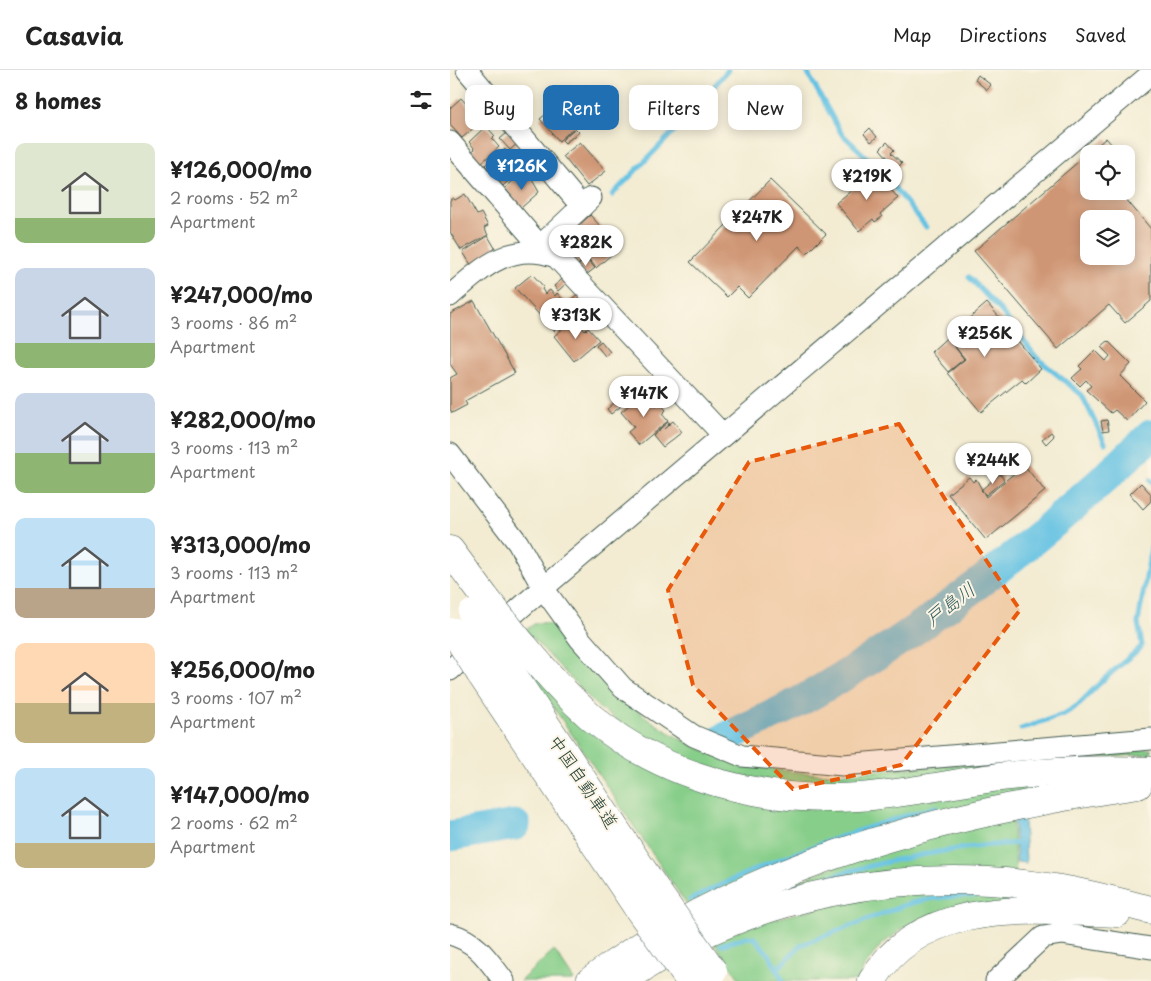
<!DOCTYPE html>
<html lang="en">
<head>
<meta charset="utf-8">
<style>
  body { margin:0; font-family:"Playpen Sans","Klee One",sans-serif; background:#f6f6f6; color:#222; height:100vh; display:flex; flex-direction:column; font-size:19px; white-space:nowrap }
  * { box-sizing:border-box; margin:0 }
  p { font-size:16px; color:#767676 }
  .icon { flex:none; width:28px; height:28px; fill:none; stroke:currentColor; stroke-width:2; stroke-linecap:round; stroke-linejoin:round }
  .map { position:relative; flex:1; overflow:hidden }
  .panel { display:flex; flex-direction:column; background:#fff; width:450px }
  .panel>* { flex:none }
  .banner { position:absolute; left:15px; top:15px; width:475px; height:45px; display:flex; gap:10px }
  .tools { position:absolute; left:630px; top:75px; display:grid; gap:10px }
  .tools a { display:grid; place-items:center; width:55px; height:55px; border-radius:10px; background:#fff; box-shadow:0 2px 12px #0003; font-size:25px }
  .price { position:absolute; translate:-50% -42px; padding:0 11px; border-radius:18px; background:#fff; color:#222; font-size:16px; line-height:32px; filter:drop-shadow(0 1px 2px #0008) }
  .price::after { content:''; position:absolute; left:50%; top:30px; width:15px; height:11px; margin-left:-8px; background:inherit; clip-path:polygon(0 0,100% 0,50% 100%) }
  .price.active { background:#1f6fb2; color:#fff }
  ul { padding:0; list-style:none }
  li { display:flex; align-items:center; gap:15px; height:125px; padding:0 15px }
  li span { display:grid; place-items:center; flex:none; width:140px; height:100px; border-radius:10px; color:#555 }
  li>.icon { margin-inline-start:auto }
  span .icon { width:60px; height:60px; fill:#fffc; stroke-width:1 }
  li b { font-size:21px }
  h2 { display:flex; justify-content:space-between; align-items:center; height:60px; padding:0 15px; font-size:21px }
  .pill { padding:0 18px; border-radius:10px; background:#fff; box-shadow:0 2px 12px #0003; font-size:18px; line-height:45px }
  .pill.active { background:#1f6fb2; color:#fff }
  header { display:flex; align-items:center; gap:30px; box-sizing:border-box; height:70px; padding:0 25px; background:#fff; border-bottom:1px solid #e0e0e0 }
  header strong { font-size:24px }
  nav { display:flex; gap:28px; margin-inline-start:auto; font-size:18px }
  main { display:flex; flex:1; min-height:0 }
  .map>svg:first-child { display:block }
</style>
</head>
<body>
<header>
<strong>Casavia</strong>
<nav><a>Map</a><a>Directions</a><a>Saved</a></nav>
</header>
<main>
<section class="panel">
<h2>8 homes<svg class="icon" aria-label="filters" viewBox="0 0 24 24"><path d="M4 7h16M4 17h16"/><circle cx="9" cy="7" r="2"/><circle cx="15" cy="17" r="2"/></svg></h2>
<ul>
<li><span style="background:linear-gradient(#dfe7d0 75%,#8fb573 0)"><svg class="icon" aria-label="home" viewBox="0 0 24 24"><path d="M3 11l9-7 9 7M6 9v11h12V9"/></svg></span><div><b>¥126,000/mo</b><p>2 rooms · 52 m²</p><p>Apartment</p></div></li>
<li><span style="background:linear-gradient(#c9d6e8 75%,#8fb573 0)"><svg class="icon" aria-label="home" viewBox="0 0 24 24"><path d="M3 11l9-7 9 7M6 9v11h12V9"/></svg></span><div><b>¥247,000/mo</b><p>3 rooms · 86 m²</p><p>Apartment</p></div></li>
<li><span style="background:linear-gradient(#c9d6e8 60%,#8fb573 0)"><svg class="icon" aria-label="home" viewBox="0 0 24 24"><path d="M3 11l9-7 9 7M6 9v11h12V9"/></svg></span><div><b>¥282,000/mo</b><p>3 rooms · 113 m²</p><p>Apartment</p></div></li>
<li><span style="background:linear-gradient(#bfe0f5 70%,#b9a48a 0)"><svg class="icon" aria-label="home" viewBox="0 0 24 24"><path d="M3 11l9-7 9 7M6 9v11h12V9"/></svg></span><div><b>¥313,000/mo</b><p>3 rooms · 113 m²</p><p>Apartment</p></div></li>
<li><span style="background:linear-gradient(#ffd9b3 60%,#c2b280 0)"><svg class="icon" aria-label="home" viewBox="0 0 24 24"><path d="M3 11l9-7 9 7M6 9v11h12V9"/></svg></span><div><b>¥256,000/mo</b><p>3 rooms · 107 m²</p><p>Apartment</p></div></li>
<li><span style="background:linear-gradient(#bfe0f5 75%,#c2b280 0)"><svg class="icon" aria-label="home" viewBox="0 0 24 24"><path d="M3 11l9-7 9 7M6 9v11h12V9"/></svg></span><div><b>¥147,000/mo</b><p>2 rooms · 62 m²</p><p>Apartment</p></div></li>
</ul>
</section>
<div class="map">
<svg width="701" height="911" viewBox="0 0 701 911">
  <rect width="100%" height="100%" fill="#fcf5e5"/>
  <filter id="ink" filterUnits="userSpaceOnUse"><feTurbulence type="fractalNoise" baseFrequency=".02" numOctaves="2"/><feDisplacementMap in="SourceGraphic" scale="10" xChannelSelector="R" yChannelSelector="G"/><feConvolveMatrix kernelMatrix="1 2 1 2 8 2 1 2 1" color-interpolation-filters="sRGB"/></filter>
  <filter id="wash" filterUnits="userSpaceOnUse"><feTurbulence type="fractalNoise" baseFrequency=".0096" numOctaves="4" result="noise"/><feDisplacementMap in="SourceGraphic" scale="20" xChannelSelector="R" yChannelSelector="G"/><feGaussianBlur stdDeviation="1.12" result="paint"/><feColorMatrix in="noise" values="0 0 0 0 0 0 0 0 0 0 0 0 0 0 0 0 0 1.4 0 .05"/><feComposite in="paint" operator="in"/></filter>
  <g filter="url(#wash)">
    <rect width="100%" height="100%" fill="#f3ecd3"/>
    <g fill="#86ce89" stroke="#52865e">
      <path d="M86,553C92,553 96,552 101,555C116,562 126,582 136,594C149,609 163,621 178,633C242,686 302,703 385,704L701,679V684L589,692L418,714L360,716L277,704L201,674L149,638L75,560Z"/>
      <path d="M73,592L243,715L567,717L644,710L239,838Z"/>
      <path d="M562,747L566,803L302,833C383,789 473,770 562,747Z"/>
      <path d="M523,821L639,833L489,842L452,859L431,875L414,897L408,911H291L263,872L302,855L406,828Z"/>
      <path d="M104,880L124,910L122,911H70Z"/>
    </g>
    <path fill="#65c2e3" stroke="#42808c" d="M574,749L576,793L567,792L564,751Z"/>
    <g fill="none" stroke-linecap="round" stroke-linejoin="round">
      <g stroke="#65c2e3" stroke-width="5">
        <path d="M356,0L391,63L432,102L476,157"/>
        <path d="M162,125L233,52L278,0"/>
        <path d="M519,207L551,241L587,288L632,325L655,373"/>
        <path d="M700,411L701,412"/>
        <path d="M571,659L614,644L627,636L653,610L690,578L692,575L688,553L701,478"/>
        <path d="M334,820C412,796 489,777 570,773"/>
        <path d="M240,830C318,790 402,761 486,737"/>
        <path d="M271,875L297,867L305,868L319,885L333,911"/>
        <path d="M327,899L351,875L455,835C486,825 523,825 555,826"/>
      </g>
      <g stroke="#65c2e3" stroke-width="31">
        <path d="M273,669C305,653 338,639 368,621C490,551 600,462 701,365"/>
        <path d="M0,766L65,755"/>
      </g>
    </g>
    <g id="blocks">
      <g fill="#cf9675" fill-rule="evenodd">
        <path d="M528,5L541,15L537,20L525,10Z"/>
        <path d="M11,28L19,37L21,35L33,50L12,68L0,55V38Z"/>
        <path d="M107,35L125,57L109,71L90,49Z"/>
        <path d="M36,56L45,66L42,69L49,77L31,93L21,82L25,79L19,72Z"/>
        <path d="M125,58L129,62L115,73L112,70Z"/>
        <path d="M420,58L427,67L421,72L414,64Z"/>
        <path d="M58,62L69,72L60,80L50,69Z"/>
        <path d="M656,68L670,84H639V121H669L701,159V231L675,253L659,235L608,279L524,181ZM639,149H676V186H639Z"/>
        <path d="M130,72L156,101L137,116L113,86Z"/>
        <path d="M437,72L444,80L441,83L452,93L447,98L430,79Z"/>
        <path d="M55,79L72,98L53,116L35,95Z"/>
        <path d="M425,101L448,128L430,144L432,147L425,152L423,149L409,161L386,133Z"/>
        <path d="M70,105L77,112L81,108L89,122L71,138L55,118Z"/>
        <path d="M320,110L376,164L357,183L349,176L298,228L287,217L277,227L240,192Z"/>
        <path d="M15,124L27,145L31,143L38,156L34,158L38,165L11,180L0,162V130L3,128L5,130Z"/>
        <path d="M140,145L154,160L158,157L166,166L162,170L169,178L146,198L137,187L125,197L110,179L122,169L118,166Z"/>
        <path d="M38,166L48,183L23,198L13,182Z"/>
        <path d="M136,188L145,198L135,206L127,197Z"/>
        <path d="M82,204L94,217L92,219L95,224L100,220L105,226L107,223L124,243L104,261L65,218Z"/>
        <path d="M116,206L120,210L108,221L104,216Z"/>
        <path d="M129,223L137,233L126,243L118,232Z"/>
        <path d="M24,231L65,303L15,331L17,335L2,343L0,339V308L7,304L0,294V244Z"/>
        <path d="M537,233L555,254L542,265L529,249L504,270L529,250L542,266L539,268L555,255L591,299L576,313L572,309L531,342L498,303L515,289L501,272L514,289L498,302L481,282L502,263L499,259L512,249L515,252Z"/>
        <path d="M141,234L151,245L138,257L128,245Z"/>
        <path d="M125,249L135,261L138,258L149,270L124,291L104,266Z"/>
        <path d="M151,271L160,282L155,286L146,275Z"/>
        <path d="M658,271L681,294L670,306L695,331L677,351L665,340L661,343L636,320L641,316L636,310L630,316L622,308L632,299L629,296L645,280L656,291L660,286L651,277Z"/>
        <path d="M194,322L206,336L209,332L216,340L212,344L218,351L189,375L178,362L184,357L171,342Z"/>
        <path d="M176,323L180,329L161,344L157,339Z"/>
        <path d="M657,350L659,360L653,361L651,351Z"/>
        <path d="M223,351L232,362L213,377L203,365L218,352L220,353L214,359Z"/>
        <path d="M601,362L604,366L596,374L592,369Z"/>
        <path d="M574,395L595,421L536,470L498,424L519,407L523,412L526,409L536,427Z"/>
        <path d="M550,404L554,410L536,425L531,420Z"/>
        <path d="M691,413L701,424V431L693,439L680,424Z"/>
      </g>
    </g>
  </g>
  <g filter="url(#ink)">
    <use href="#blocks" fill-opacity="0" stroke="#3f574c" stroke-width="1"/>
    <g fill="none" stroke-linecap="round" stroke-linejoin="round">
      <defs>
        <g id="minor">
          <path d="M17,0L132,137"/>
          <path d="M0,72L90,176"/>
          <path d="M78,180L90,176L141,128"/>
          <path d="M0,226C32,198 61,170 106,187L273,365"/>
          <path d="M0,384L68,473L93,518L130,569L173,618L244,666L292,686L393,695L701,669"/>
          <path d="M0,600L93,518L701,4"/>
          <path d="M0,864C27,871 38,890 54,911"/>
          <path d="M546,911L593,867L612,864L701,878"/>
        </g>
        <g id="highway">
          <path d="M0,480L37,530"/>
          <path d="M67,568C91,596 114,624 142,648C216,709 314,733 408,727C455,724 503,713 550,707C599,701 651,699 701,701"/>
          <path d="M51,587L208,823"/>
          <path d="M30,603L187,837"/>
          <path d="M140,911C297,793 497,743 688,715"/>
          <path d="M173,911C298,822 455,795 605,818C638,823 669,832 701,840"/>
          <path d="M422,911C471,826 584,841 667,843"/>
        </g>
      </defs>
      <use href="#minor" stroke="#3f574c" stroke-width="23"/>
      <use href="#highway" stroke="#3f574c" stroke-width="29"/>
      <use href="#minor" stroke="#fff" stroke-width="21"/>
      <use href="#highway" stroke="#fff" stroke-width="28"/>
      <defs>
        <g id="highway-bridge">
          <path d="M37,530L67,568"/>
          <path d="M22,544L51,587"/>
          <path d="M4,562L30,603"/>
          <path d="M208,823L263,901"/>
          <path d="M187,837L240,911"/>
        </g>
      </defs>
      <use href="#highway-bridge" stroke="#3f574c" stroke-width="29" stroke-linecap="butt"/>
      <use href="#highway-bridge" stroke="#fff" stroke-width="28"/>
    </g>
  </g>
  <path fill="#e8590c" fill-opacity="0.2" stroke="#e8590c" stroke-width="4" stroke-dasharray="10 6" stroke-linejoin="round" d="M449,354L498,434L570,540L451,695L343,719L243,615L218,520L299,392Z"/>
  <g text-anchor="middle" stroke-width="4" stroke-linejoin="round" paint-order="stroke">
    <g font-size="18" fill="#1f3d34" stroke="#fcf5e5">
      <text transform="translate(133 712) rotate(56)" y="6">中国自動車道</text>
    </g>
    <g font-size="19" font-style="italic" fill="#305e60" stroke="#fcf5e5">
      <text transform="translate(500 534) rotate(-37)" y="7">戸島川</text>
    </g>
  </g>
</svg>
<div class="tools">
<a><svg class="icon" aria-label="locate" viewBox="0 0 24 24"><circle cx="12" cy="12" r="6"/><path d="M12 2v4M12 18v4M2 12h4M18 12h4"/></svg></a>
<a><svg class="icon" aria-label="layers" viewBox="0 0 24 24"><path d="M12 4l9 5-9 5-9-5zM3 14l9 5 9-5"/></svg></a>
</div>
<b class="price active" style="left:72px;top:121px">¥126K</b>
<b class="price" style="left:417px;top:131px">¥219K</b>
<b class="price" style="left:307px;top:172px">¥247K</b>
<b class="price" style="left:136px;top:197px">¥282K</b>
<b class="price" style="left:126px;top:270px">¥313K</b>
<b class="price" style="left:535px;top:288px">¥256K</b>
<b class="price" style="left:194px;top:348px">¥147K</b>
<b class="price" style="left:543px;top:415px">¥244K</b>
<div class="banner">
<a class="pill">Buy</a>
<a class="pill active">Rent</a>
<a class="pill">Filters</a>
<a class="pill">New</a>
</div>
</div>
</main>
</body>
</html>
